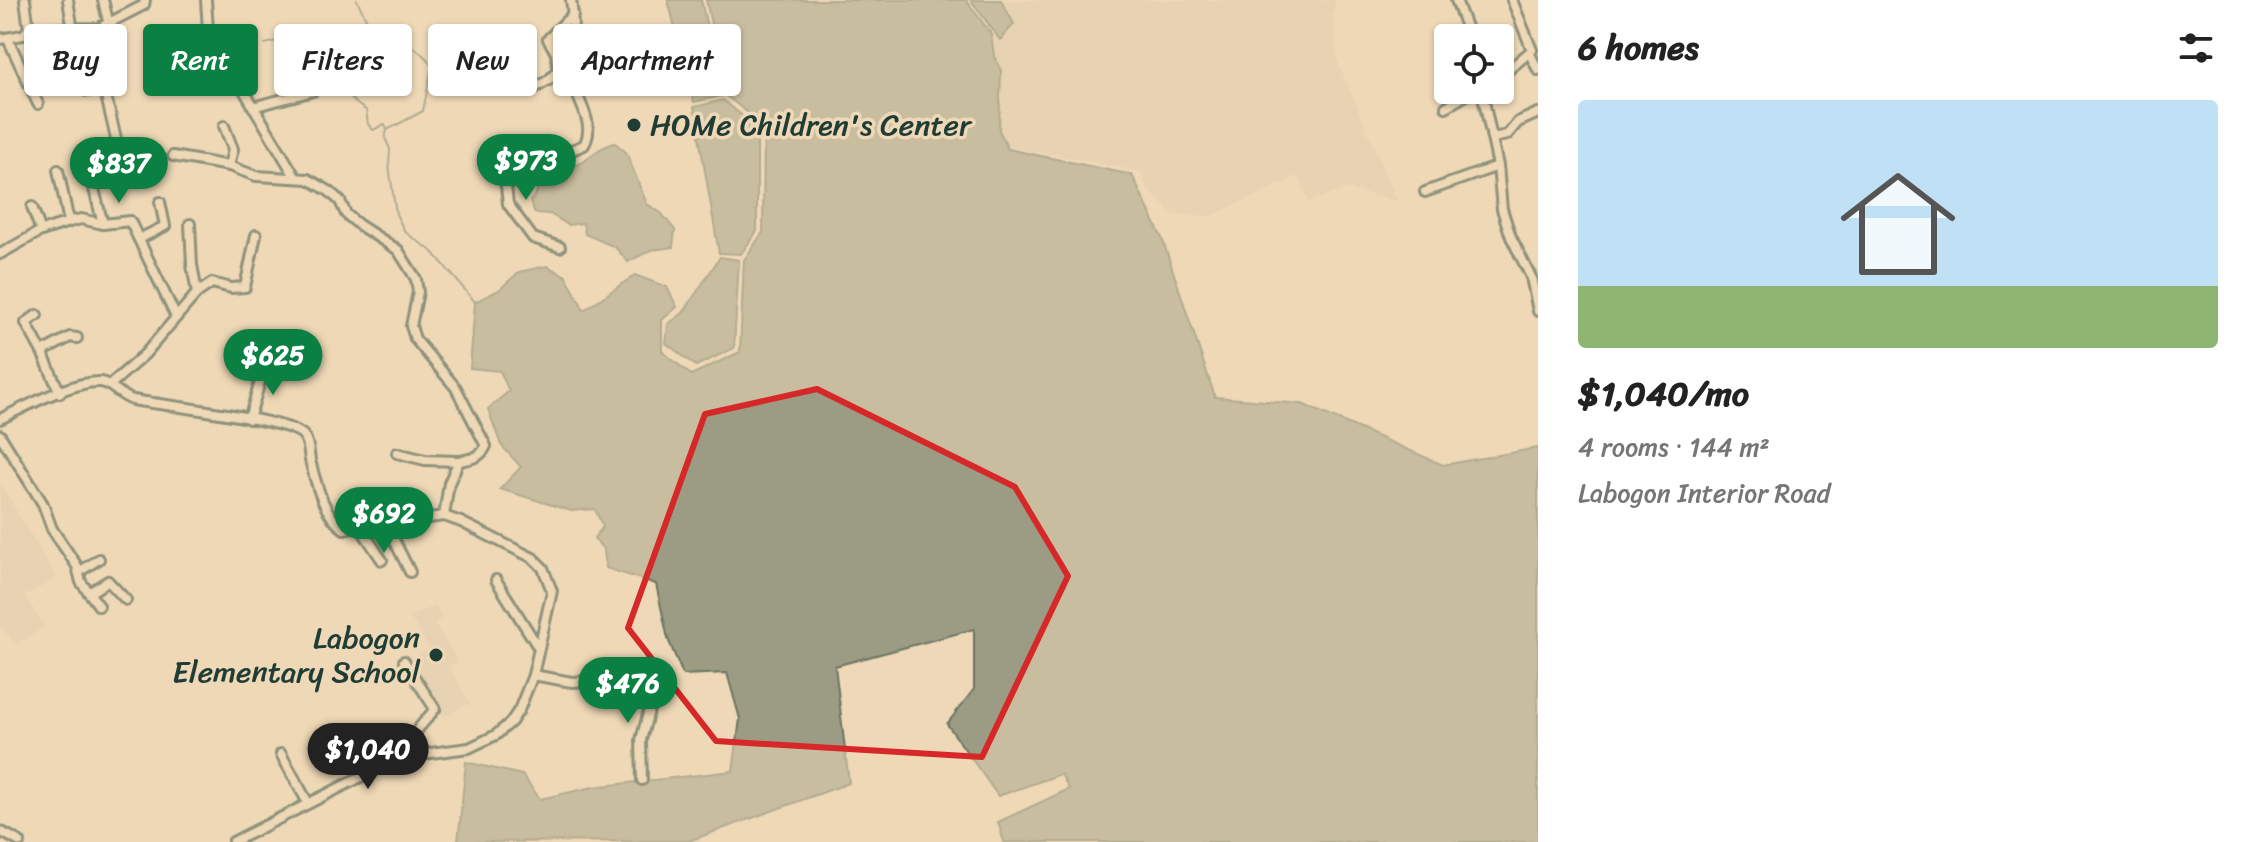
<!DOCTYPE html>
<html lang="en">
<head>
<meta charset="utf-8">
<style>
  body { margin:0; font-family:Sriracha,sans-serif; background:#f2f2f2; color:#222; height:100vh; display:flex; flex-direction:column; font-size:30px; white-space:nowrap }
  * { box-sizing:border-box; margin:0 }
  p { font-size:26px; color:#767676 }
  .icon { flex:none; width:44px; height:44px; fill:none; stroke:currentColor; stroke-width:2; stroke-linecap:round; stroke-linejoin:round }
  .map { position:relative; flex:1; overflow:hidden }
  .details { display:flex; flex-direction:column; background:#fff; width:720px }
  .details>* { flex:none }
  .top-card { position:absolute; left:24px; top:24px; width:760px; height:72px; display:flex; gap:16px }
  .tools { position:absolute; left:1434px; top:24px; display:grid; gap:16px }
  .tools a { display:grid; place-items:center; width:80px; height:80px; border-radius:8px; background:#fff; box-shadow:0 2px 6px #0004; font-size:40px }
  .price { position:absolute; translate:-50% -68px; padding:0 18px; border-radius:28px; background:#0b8043; color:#fff; font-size:26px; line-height:52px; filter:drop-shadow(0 2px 4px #0008) }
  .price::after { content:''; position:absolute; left:50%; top:48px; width:24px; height:18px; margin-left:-12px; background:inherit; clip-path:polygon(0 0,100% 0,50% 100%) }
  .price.selected { background:#222; color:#fff }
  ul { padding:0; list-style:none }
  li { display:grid; align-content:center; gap:16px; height:424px; padding:0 40px }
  li span { display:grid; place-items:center; height:248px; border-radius:8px; color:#555 }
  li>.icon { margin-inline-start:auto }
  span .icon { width:144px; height:144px; fill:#fffc; stroke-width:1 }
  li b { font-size:34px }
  h2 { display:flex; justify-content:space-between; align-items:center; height:96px; padding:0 40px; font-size:34px }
  .pill { padding:0 28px; border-radius:8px; background:#fff; box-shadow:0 2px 6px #0004; font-size:28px; line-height:72px }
  .pill.selected { background:#0b8043; color:#fff }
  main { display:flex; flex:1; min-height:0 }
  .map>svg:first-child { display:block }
</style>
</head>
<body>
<main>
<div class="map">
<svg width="1538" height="842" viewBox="0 0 1538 842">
  <rect width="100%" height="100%" fill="#eed8b7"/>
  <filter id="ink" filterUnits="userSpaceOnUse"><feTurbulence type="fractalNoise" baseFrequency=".0125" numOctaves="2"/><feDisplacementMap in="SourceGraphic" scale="16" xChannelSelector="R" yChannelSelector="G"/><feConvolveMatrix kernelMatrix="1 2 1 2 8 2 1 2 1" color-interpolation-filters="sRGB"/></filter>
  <g filter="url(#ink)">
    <g fill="#ddcbac">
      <path d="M966,0H1335L1333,15L1338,62L1397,201L1346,189L1309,202L1298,176L1211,216L1174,215L1148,190L1141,172L1049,153L1009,148L999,130L1002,71L994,55L992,35Z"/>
      <path d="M0,483L57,578L25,596L45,627L16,644L0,626Z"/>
      <path d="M435,605L442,618L434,623L458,661L449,666L470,703L444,717L420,677L410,681L402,663L429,649L410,617Z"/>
    </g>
    <g fill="#9c9b83" stroke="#6a7563" stroke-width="2">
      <path d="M668,0H701L722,96L694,102Z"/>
      <path d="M706,0H966L991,34L994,56L1001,71L999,130L1008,149L1132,175L1162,238L1215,397L1302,404L1443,465L1538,448V842H1004L998,822L1069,789L1061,774L998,796L947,724L974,689V629L835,666L849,783L689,841L458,842L466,762L522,775L540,799L593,787L733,771L740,719L727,673L683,675L668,639L656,584L606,568L604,550L594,538L603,527L595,509L571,511L500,489L521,467L501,445L488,409L509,391L500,371L470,368L475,302L499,290L519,272L547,266L566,276L584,310L635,275L667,287L677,307L662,320V351L691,375L740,352L744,260L763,232L764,125L726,96Z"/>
      <path d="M971,0H1001L1014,24L1000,40Z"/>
      <path d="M723,100L757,128V231L741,254L719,253L694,107Z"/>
      <path d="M615,143L626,152L647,204L661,213L675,230L673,247L651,250L628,262L615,247L585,234L583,223L568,225L550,214L535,213L530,202L536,194L540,174L553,164C589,173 585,150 615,143Z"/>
      <path d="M720,257L739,260L734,348L696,366L666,343L668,324L683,313Z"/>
    </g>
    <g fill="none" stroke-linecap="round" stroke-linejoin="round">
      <g stroke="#6a7563" stroke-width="2">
        <path d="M357,0L372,31C396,37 418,44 432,66L423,111L387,130L385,138L390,149L389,166L396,214L405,232L433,252L475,302"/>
        <path d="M265,44C292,37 299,36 323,50L322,59L340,74L336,82C350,93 348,100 366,110L368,124L373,130L385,124L387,130"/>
      </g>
      <defs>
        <g id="minor">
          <path d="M25,0L29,29"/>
          <path d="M68,0L82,86L86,91H101L106,96L117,143"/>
          <path d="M103,0L109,25"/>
          <path d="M206,0L208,30L296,178"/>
          <path d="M1456,0L1470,38"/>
          <path d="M33,30L34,48L44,67L54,63L58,64L66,87"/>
          <path d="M0,39L23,35L29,29L99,28L144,5L145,0"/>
          <path d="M8,39L38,104"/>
          <path d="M1530,54L1538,70"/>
          <path d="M1500,77L1532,50L1512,0"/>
          <path d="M533,89L549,80L558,70L556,53L548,39L573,14"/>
          <path d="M1482,92L1498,166L1502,209L1511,237L1531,277L1538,311"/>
          <path d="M253,107L313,91"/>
          <path d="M1446,107L1473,91L1482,92"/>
          <path d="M224,126L233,149L229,166"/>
          <path d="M1493,138L1507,135L1518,122L1538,113"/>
          <path d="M173,156L229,166L256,176L308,179L329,191L340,201L346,214L359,225L398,250L416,279L418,292L411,326L415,339L456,388L486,446C481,458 470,459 459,461L449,483L444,516"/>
          <path d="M87,162L103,224"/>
          <path d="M58,170L69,222"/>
          <path d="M1425,192L1498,166"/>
          <path d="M32,207L41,231"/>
          <path d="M190,224L192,265L197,293"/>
          <path d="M139,239L165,226L160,202"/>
          <path d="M560,247L533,238L508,204L506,186L516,173L584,145C596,125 579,105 574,84C569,57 576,28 571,0"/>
          <path d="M0,254L41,231L69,222L81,219L103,224L130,221L176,317"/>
          <path d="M37,315L26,323L42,352"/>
          <path d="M110,385L145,354L197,293L212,283L231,288L245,287L256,235"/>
          <path d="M60,393L42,352L70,337L77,338"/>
          <path d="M0,419C25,407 74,380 101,382C111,383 121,397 133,400C161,405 289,419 303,435C310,443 308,455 311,464C317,487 324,515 344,529L444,516L461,522L533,558L543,568L552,591L533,675L519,710L511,722L496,735L469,748L400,757L233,842"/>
          <path d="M249,419L265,365"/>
          <path d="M0,435L43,504L52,529L77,566L81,582L99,606"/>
          <path d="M397,453L425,460L459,461"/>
          <path d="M386,524L410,572"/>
          <path d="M360,527L382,560"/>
          <path d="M79,572L99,559"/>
          <path d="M496,580L538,647"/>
          <path d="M89,593L108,581L126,600"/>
          <path d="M533,675L572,682L631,678L651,685L652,699L641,740L642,780"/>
          <path d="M281,754L308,803"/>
          <path d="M400,757L418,729L435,709L404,661"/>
          <path d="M0,831L20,842"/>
        </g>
      </defs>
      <use href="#minor" stroke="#1f3d34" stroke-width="14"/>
      <use href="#minor" stroke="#eed8b7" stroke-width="8"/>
    </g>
  </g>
  <path d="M0 0H1538V842H0ZM817,389L1015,487L1068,576L982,757L716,741L628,628L705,414Z" fill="#eed8b7" fill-opacity=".55" fill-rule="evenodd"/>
  <path fill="none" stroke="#d62828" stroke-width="6" stroke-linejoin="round" d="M817,389L1015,487L1068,576L982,757L716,741L628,628L705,414Z"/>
  <g fill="#1f3d34" stroke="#eed8b7" stroke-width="3">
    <circle cx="634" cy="125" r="8"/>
    <circle cx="436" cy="655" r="8"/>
  </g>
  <g text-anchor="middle" stroke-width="7" stroke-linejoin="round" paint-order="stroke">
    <g font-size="30" fill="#1f3d34" stroke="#eed8b7" text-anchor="start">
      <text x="650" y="135">HOMe Children's Center</text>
      <text x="420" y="648" text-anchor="end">Labogon<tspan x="420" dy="34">Elementary School</tspan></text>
    </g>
  </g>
</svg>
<div class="tools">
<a><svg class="icon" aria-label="locate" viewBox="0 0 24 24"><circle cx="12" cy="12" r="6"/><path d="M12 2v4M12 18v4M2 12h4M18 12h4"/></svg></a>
</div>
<b class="price" style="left:526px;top:202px">$973</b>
<b class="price" style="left:119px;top:205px">$837</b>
<b class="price" style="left:273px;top:397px">$625</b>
<b class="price" style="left:384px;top:555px">$692</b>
<b class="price" style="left:628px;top:725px">$476</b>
<b class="price selected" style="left:368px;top:791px">$1,040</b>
<div class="top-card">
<a class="pill">Buy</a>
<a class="pill selected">Rent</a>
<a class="pill">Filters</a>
<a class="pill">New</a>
<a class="pill">Apartment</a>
</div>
</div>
<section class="details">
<h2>6 homes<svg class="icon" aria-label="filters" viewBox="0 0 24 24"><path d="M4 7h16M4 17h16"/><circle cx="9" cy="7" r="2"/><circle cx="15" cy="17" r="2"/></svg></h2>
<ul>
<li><span style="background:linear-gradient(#bfe0f5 75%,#8fb573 0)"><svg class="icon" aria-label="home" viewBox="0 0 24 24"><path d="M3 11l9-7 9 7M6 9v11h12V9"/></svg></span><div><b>$1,040/mo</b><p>4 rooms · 144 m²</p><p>Labogon Interior Road</p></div></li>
</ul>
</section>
</main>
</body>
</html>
